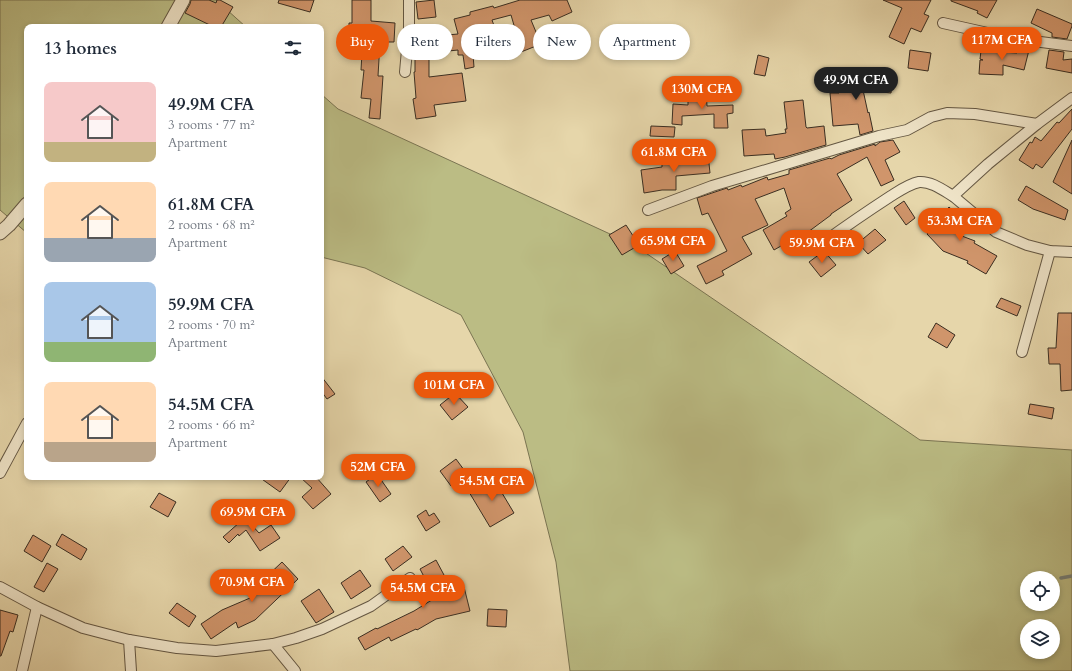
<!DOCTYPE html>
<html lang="en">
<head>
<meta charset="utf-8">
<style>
  body { margin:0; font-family:Cardo,serif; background:#f6f6f7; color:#1f2937; height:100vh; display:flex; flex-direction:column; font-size:15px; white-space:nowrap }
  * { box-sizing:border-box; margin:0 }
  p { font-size:13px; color:#747a83 }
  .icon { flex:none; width:22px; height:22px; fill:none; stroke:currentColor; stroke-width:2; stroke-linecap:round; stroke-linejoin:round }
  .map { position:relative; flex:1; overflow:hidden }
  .drawer { position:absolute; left:24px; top:24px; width:300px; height:456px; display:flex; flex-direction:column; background:#fff; border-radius:8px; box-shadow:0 2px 6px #0003 }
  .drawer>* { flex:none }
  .top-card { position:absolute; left:336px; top:24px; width:380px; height:36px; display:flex; gap:8px }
  .tools { position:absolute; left:1020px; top:571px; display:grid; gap:8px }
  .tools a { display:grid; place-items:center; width:40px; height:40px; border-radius:50%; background:#fff; box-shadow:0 2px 6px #0003; font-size:20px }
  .price { position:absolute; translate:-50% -34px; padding:0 9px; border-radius:14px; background:#ea580c; color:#fff; font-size:13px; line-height:26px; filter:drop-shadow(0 1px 2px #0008) }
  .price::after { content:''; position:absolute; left:50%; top:24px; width:12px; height:9px; margin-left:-6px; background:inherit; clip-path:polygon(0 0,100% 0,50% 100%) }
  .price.selected { background:#222; color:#fff }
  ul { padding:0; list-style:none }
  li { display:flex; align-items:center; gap:12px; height:100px; padding:0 20px }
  li span { display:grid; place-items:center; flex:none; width:112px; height:80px; border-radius:8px; color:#555 }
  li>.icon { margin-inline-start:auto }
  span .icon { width:48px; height:48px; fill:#fffc; stroke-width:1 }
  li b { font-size:17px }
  h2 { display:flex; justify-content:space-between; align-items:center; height:48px; padding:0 20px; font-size:17px }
  .pill { padding:0 14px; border-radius:18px; background:#fff; box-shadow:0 2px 6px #0003; font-size:14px; line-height:36px }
  .pill.selected { background:#ea580c; color:#fff }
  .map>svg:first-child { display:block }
</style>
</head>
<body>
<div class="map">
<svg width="1072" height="671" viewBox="0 0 1072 671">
  <rect width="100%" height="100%" fill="#e6d6aa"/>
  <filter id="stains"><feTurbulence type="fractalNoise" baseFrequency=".005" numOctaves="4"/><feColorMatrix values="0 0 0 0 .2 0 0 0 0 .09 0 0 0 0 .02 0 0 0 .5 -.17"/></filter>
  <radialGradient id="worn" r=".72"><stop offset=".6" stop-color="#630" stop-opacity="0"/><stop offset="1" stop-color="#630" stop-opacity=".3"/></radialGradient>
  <g fill="#bbbc84" stroke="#7a7452" fill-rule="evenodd">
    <path d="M0,0H216L246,27H27V233L0,210Z"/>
    <path d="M321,94L338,109L634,245L920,440L1072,450V671H570L556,562L523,432L461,315L365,268L321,257ZM1027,578H1053V604H1027ZM1027,626H1053V652H1027Z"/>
  </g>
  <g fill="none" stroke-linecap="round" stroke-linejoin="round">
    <path stroke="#747f79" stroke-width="3.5" d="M1061,578L1072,576"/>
  </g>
  <g fill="#d0956b" stroke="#392d21">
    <path d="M191,0H209L216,3L217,0H220L233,7L221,27H214L185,13L190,4Z"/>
    <path d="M279,0H314L310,12L278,3Z"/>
    <path d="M352,0H371V21L395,23L394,42H380L378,76H383L380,119L369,118L371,99L361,98L364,70H361L363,36L349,37V23H352Z"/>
    <path d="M434,0L436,17L418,19L416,2Z"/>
    <path d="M520,0H567L572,12L552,21L549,15L531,20L541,44L521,52L516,40L518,39L511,15L492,20L497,34L472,42L474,67L465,69L463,55H458V50L429,53V77L462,73L466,101L434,105L436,116L416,119L413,99L416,98L414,72H415V38L458,34L454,19L470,15V12L493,6L494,8Z"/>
    <path d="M883,0H931L924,14L929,16L921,32L911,28L904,44L889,37L902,8Z"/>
    <path d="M951,0H997L987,18L977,13L978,11L951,1Z"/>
    <path d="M1037,9L1072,24V26L1067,39L1052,37V33L1031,23Z"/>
    <path d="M1018,47L1029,50L1024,70L1003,65V75L979,74L980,60H983L980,59L981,51L1017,53Z"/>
    <path d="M910,50L931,53L928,71L908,68Z"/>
    <path d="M1049,50L1064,52L1063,60L1072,59V73L1046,68Z"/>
    <path d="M758,55L769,58L765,76L754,74Z"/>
    <path d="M871,75L892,77L891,93L863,90L868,113L869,112L873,131L860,135L858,124L833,126L830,93H839L840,76L870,79Z"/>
    <path d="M706,92L707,106L733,105V113L727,114L728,128H714V114L682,116V125L672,124L673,104L688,105V94Z"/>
    <path d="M803,100L806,127L807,128L824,126L826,145L785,157L775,159L774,154L744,156L742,130L765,129L766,136L786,133L785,129H787L784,102Z"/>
    <path d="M1072,109V129L1042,168L1036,164L1033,169L1019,160L1030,142L1032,143L1035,137L1041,141L1057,122L1059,123Z"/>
    <path d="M651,126L675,127L674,137L650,136Z"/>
    <path d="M893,140L900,152L885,160L894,180L881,186L867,157L837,174L852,200L831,214V215L808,232L807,231L774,250L763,230L787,216L785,213L791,209L784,188L755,199L768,225L742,237L752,254L722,271L724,275L706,284L697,266L727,251L708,213L702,215L697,198L727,188L728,190L741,185L742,187L767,177L768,180L789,174V170L830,158L831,159L839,155L875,144V146L880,142Z"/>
    <path d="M1072,140V194L1053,182Z"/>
    <path d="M708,154L710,173L676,176V190H662L644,193L641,170L662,167V162L682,161L681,157Z"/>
    <path d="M1026,186L1068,210L1065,220L1033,209L1018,200Z"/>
    <path d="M904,201L915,218L906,225L894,208Z"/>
    <path d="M949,207L963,220L954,233L975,241L974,243L997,256L986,274L967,263L968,261L943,251L927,234Z"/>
    <path d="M626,225L639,245L622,255L609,235Z"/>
    <path d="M875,229L886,240L868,254L858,243Z"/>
    <path d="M675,251L684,266L671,274L662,259Z"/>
    <path d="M824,251L836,265L821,277L809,262Z"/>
    <path d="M1001,298L1021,306L1017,316L996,307Z"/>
    <path d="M1058,313H1072V390L1061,391L1060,364H1049L1048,348H1056Z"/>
    <path d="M936,323L955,335L947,348L928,337Z"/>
    <path d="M321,376L335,394L327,399L321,391Z"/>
    <path d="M455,393L468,407L452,420L440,405Z"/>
    <path d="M1030,404L1054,408L1052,419L1028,414Z"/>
    <path d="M456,459L467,474L451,486L440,471Z"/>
    <path d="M377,474L391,494L380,502L366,482Z"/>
    <path d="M259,477H291L280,492Z"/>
    <path d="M300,477H316L331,494L313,509L302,497L312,488Z"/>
    <path d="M493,478L514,513L490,527L469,492Z"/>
    <path d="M159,493L176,502L168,517L150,507Z"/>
    <path d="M426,510L429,516L434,513L440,522L426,531L417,516Z"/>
    <path d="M241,513L259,533L271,525L280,538L260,551L246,530L239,536L238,534L229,543L223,537L240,522L236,516Z"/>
    <path d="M62,534L87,549L81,560L56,545Z"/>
    <path d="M33,535L51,546L42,562L24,551Z"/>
    <path d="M403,546L412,557L393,571L385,559Z"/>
    <path d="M436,560L452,590L464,587L470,611L436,619L417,630L416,629L391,641L389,637L365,650L358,638L376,628L377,629L414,611L435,598L420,569Z"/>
    <path d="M282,562L298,579L255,620L238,628L236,622L211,639L201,624L222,610L250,598L269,588L262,581Z"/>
    <path d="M47,563L58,569L44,592L34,587Z"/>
    <path d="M360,570L371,586L351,599L341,583Z"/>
    <path d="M319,589L334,612L316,623L301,601Z"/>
    <path d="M177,603L196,616L189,627L169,613Z"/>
    <path d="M488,609L507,610L506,627L487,626Z"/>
    <path d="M0,610L18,615L13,632L10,631L1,656H0Z"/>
  </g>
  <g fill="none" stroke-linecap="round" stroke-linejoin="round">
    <defs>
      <g id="minor">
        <path d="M943,23L1010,38L1072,46"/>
        <path d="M405,72L409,28V0"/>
        <path d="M953,196L996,232L1027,245L1050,251L1072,252"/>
        <path d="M648,210L712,186L776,167L879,136L907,130L931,117L947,113L975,114L1037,124"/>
        <path d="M824,242C846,226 868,211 891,196C899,191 909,184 919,182C931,181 943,190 953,196L988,164L1037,124L1072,98"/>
        <path d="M1022,352L1050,251"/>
        <path d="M0,473L27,423"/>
        <path d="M0,587L37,607L83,628L129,640L177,648L216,651L273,644L296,638L322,629L371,606L410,578"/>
        <path d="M129,640L131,671"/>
        <path d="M273,644L295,671"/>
        <path d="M22,671L37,607"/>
      </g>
      <g id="tertiary">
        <path d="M168,27L183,0"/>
        <path d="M0,233L9,225L27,204"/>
      </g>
    </defs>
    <use href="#minor" stroke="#645743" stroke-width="12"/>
    <use href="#tertiary" stroke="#645743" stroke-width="15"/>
    <use href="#minor" stroke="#efe4c8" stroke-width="10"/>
    <use href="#tertiary" stroke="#efe4c8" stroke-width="13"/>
  </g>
  <rect width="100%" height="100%" filter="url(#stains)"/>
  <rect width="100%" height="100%" fill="url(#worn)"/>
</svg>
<div class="tools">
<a><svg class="icon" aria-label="locate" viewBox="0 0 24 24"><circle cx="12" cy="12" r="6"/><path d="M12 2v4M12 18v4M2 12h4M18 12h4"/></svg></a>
<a><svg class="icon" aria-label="layers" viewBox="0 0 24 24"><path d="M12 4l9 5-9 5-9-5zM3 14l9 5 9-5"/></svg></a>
</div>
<b class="price" style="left:1002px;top:61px">117M CFA</b>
<b class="price selected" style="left:856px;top:101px">49.9M CFA</b>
<b class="price" style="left:702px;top:110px">130M CFA</b>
<b class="price" style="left:674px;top:173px">61.8M CFA</b>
<b class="price" style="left:960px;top:242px">53.3M CFA</b>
<b class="price" style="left:673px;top:262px">65.9M CFA</b>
<b class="price" style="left:822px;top:264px">59.9M CFA</b>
<b class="price" style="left:454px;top:406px">101M CFA</b>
<b class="price" style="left:378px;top:488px">52M CFA</b>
<b class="price" style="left:492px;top:502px">54.5M CFA</b>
<b class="price" style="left:253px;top:533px">69.9M CFA</b>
<b class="price" style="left:252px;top:603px">70.9M CFA</b>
<b class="price" style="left:423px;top:609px">54.5M CFA</b>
<div class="top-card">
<a class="pill selected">Buy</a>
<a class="pill">Rent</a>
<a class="pill">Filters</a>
<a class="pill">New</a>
<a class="pill">Apartment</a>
</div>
<section class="drawer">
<h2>13 homes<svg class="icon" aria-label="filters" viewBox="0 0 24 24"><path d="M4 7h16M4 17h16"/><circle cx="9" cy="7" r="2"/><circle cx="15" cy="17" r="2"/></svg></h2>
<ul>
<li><span style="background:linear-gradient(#f6c9c9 75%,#c2b280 0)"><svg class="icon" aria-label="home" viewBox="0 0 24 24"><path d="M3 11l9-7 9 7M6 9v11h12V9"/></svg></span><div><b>49.9M CFA</b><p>3 rooms · 77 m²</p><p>Apartment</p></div></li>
<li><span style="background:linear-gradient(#ffd9b3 70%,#9aa5b1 0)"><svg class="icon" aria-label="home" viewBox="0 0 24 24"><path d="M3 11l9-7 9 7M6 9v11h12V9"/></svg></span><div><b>61.8M CFA</b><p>2 rooms · 68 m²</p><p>Apartment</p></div></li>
<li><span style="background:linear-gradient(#a9c7e8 75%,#8fb573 0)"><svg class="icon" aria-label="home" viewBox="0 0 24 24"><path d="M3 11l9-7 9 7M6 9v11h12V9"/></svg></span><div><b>59.9M CFA</b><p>2 rooms · 70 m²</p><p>Apartment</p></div></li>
<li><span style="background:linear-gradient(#ffd9b3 75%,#b9a48a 0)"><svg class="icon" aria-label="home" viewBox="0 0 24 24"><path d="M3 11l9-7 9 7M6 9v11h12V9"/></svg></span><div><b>54.5M CFA</b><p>2 rooms · 66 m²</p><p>Apartment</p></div></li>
</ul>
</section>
</div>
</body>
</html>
